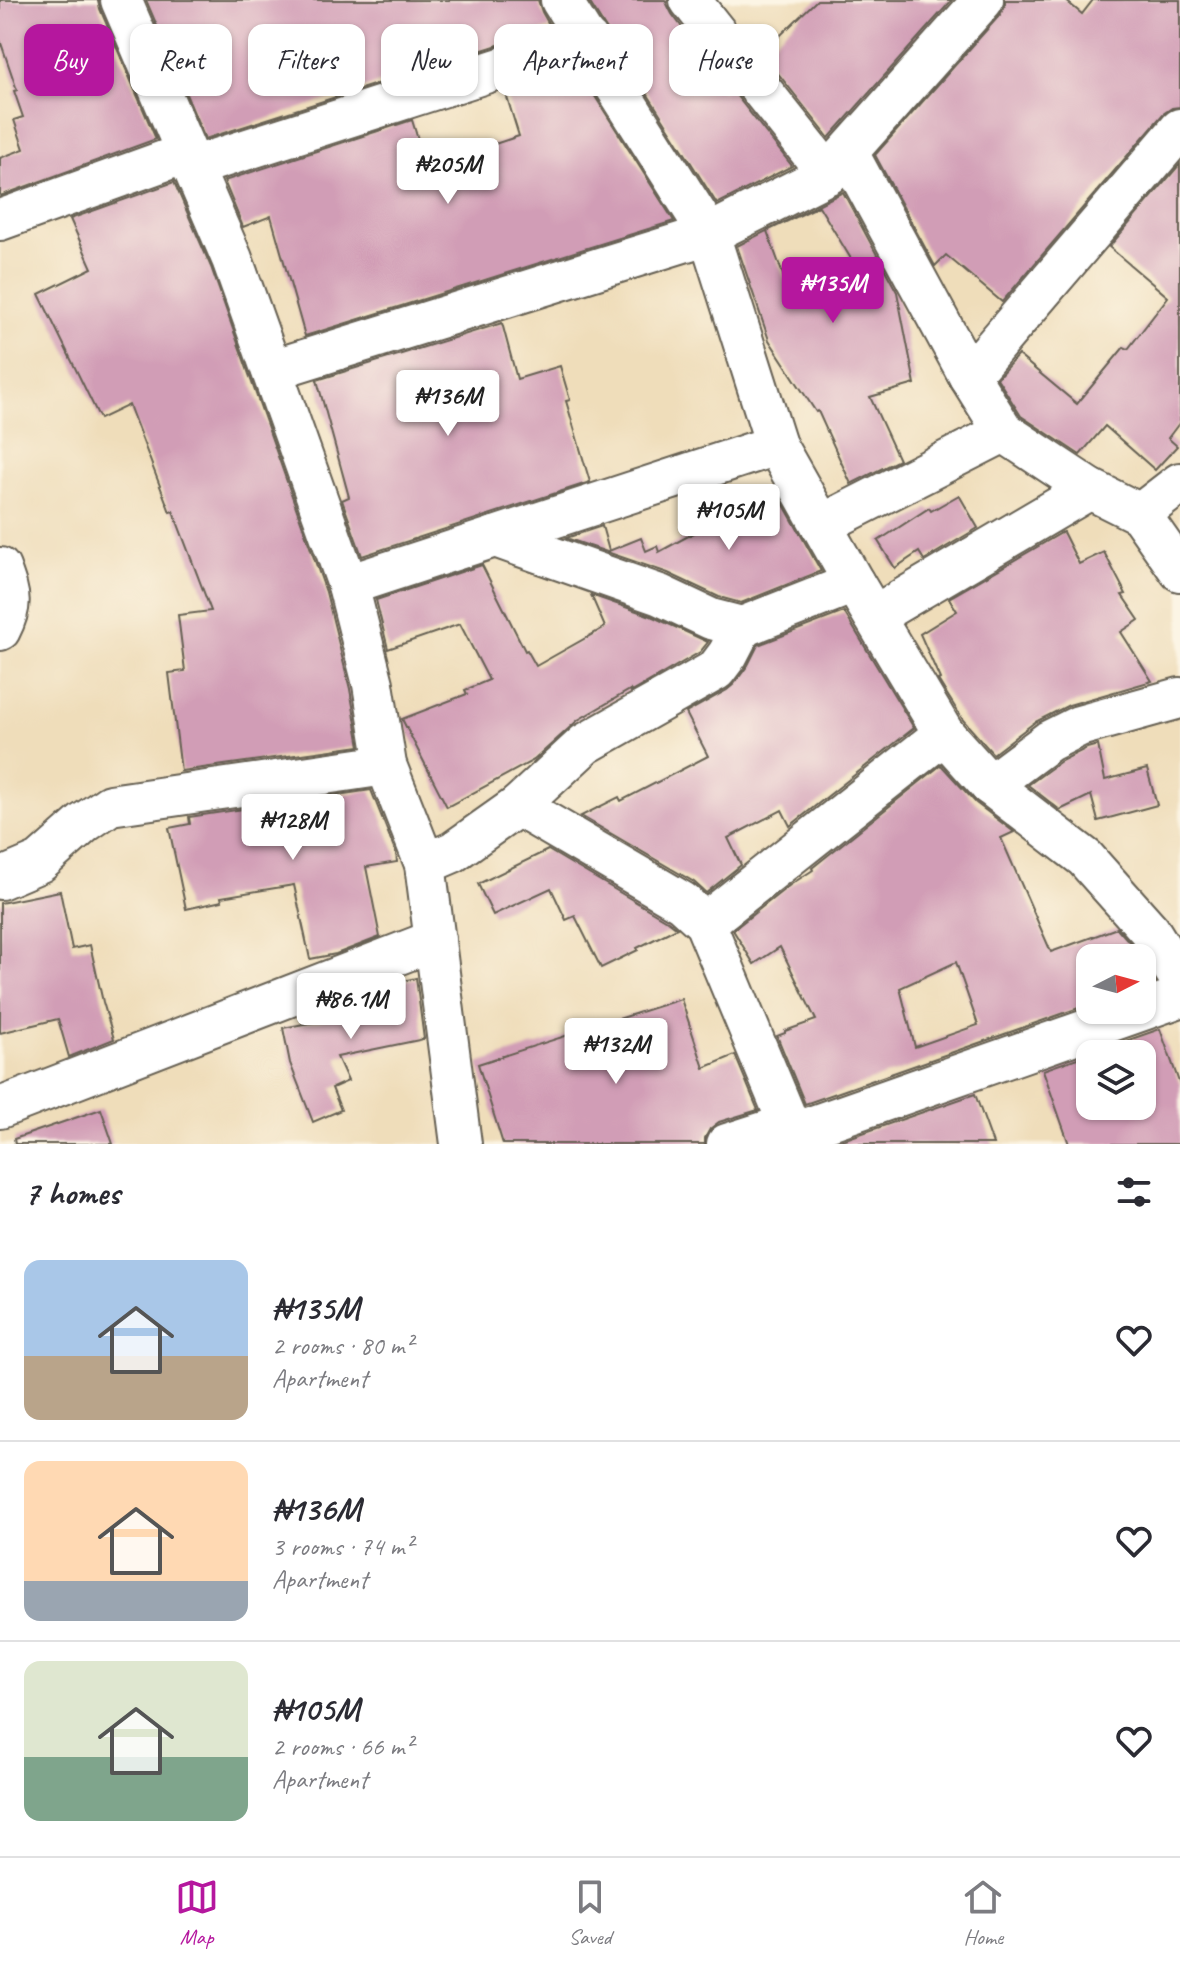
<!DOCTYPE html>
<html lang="en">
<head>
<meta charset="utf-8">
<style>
  body { margin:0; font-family:Caveat,sans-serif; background:#f2f2f3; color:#2b2b33; height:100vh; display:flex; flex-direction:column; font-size:30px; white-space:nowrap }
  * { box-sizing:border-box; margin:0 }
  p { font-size:26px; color:#7c7c81 }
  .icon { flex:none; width:44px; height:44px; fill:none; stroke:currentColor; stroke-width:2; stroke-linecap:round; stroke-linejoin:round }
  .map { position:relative; height:1144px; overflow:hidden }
  .drawer { display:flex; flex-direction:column; background:#fff; flex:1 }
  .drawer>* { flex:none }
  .top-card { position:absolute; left:24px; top:24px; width:1132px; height:72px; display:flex; gap:16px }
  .needle { width:52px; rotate:84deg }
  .fabs { position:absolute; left:1076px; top:944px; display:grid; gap:16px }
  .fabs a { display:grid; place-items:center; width:80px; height:80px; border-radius:16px; background:#fff; box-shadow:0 2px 6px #0004; font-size:40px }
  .price { position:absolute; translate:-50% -68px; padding:0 18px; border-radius:8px; background:#fff; color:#222; font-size:26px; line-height:52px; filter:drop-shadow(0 2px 4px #0008) }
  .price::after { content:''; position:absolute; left:50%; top:48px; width:24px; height:18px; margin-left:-12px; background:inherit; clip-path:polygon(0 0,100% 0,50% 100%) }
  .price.on { background:#b5179e; color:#fff }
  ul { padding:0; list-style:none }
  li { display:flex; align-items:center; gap:24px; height:200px; padding:0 24px }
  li+li { border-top:2px solid #e1e1e2 }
  li span { display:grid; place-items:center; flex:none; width:224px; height:160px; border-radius:16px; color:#555 }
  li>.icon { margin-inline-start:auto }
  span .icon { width:96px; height:96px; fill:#fffc; stroke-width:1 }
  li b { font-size:34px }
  h2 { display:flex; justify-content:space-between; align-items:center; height:96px; padding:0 24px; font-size:34px }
  .chip { padding:0 28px; border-radius:16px; background:#fff; box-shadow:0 2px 6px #0004; font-size:28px; line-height:72px }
  .chip.on { background:#b5179e; color:#fff }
  .menu { display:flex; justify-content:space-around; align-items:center; height:112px; border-top:2px solid #e1e1e2; background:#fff; font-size:22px; color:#7c7c81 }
  .menu a { display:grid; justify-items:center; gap:4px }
  .menu .on { color:#b5179e }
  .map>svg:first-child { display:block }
</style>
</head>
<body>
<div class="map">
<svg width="1180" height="1144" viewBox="0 0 1180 1144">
  <rect width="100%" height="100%" fill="#fcf5e5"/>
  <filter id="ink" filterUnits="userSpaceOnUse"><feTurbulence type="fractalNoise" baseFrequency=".0125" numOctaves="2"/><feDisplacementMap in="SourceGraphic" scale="16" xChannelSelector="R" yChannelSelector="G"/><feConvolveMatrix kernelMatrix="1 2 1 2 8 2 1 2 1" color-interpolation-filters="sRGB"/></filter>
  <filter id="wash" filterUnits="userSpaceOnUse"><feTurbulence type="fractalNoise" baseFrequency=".006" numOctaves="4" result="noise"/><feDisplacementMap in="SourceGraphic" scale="32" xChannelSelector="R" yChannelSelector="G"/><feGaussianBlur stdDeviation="1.8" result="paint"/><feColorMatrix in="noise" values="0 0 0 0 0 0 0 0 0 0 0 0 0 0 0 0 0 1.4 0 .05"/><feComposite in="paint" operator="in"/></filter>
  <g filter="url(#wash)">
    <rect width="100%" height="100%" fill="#efddba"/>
    <g id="blocks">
      <g fill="#d19db6" fill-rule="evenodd">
        <path d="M0,0H98L100,9L156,139L0,196V158L24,149L14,120L23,117L14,91L17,90L0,40Z"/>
        <path d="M146,0H538L542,12L551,28L205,139Z"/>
        <path d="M588,0H665L672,14L687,34L683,37L722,91L728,85L792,166L717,204Z"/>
        <path d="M817,0H952L829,138L762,53Z"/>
        <path d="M1005,0H1065L1082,14L1093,0H1180V107L1172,108L1163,114L1002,302L946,255L935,266L875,155L1000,15L1005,5Z"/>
        <path d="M577,68L674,221L305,336L271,216L243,227L224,181L412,120L424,159L451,150L453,158L519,136L505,91Z"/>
        <path d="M1180,164V422L1168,438L1177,446L1155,470L1105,426L1080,455L1021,416L997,378L1018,355L1077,404L1124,347L1128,349L1168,297L1109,247Z"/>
        <path d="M174,182L211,267L326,592L350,689L360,746L181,771L169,673L185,671L178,615L211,611L173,511L170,512L129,405L100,419L39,294L92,268L70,219Z"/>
        <path d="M843,192L897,292L915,384L870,397L899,460L851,484L818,411L816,412L769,340L737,246ZM819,206L856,267L789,291L767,231Z"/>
        <path d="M502,323L517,379L560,366L570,400L566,401L590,482L362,556L342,500L349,497L317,380Z"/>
        <path d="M775,489L821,571L741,603L719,597L668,573L566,538L602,526L609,551L641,538L646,551L657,546L659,552Z"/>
        <path d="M959,495L978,528L924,560L919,552L895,568L878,541L929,508L931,511Z"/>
        <path d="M1063,532L1079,564L1104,552L1126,594L1122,595L1139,620L1121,632L1152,681L1069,705L1035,722L993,754L963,720L938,680L940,679L920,634L957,611L949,598Z"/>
        <path d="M482,565L525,651L527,650L536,666L605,627L591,595L651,616L708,642L700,652L631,692L630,690L578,720L534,760L447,807L402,719L467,694L465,690L489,680L460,624L388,649L376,600Z"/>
        <path d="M844,612L914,728L790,826L782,810L728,838L741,865L706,893L694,882L581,816L619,797L621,801L708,756L686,713L727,690L734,684L748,665L758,645Z"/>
        <path d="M1098,745L1105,780L1147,769L1157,805L1098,821L1091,795L1060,810L1028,785L1061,761L1087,748Z"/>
        <path d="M941,765L976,803L1014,832L1001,838L1051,952L1117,928L1132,945L1140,958H1090V1004L805,1104L777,1036L785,1033V1031L816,1020L780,947L754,964L733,930L790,885L813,870L812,868ZM956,962L978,1025L915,1047L900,988Z"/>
        <path d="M371,790L396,853L397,862L366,867L380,937L336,954L310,959L294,885L221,897L222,901L186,909L169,828L190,824L189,817Z"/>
        <path d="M548,850L668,921L677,928L637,948L638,950L601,968L575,916L566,920L551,888L493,915L478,884Z"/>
        <path d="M60,891L72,949L90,945L103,1002L114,1039L69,1057L58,1019L0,1033V903Z"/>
        <path d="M416,978L424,1039L337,1057L348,1081L332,1088L341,1110L313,1122L290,1063L283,1028L365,1012L361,993L381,986Z"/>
        <path d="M681,999L704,1068L735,1055L758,1110L719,1122L710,1129L705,1138V1144H503L478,1064Z"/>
        <path d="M1160,1029L1180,1085V1144H1069L1043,1070ZM1090,1054H1142V1106H1090Z"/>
        <path d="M975,1094L993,1144H831Z"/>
        <path d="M101,1109L113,1144H15L14,1139Z"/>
      </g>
    </g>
  </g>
  <g filter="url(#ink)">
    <use href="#blocks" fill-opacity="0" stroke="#666053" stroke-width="2"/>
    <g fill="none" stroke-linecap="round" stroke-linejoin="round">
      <defs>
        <g id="street">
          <path d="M121,0L232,259L348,585L373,684L386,765L425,864L461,1144"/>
          <path d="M561,0L709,234L776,445L854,583L944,734L990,785L1085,858L1150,931L1180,979"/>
          <path d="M690,0L828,174"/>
          <path d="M848,153L969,376L1004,432L1090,489L1140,514L1180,571"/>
          <path d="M192,167L588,40"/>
          <path d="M0,220L186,153"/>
          <path d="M272,370L709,234L828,174L983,0"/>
          <path d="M969,376L1180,129"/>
          <path d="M1140,514L1180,483"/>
          <path d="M821,525L1004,432"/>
          <path d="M495,537L660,595L711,619L742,627L854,583"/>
          <path d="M0,568C9,594 14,603 0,630"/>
          <path d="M348,585L776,445"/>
          <path d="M874,616L1090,489"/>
          <path d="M990,785L1049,741L1079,726L1180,698"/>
          <path d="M518,806L682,902L705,923L797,1144"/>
          <path d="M425,864L453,852L518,806L585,744L716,670L728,654L742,627"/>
          <path d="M0,879L40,862L84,823L110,805L386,765"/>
          <path d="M705,923L944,734"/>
          <path d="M0,1108L435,940"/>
          <path d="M793,1133L1180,997"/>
          <path d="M727,1144L789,1124"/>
        </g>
      </defs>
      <use href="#street" stroke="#666053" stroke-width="44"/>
      <use href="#street" stroke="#fff" stroke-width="40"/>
    </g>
  </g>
</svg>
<div class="fabs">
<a><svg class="needle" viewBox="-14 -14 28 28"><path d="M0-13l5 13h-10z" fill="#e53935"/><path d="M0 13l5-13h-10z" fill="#7c7c81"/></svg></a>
<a><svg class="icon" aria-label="layers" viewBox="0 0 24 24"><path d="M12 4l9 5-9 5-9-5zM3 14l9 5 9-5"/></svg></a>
</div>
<b class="price" style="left:448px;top:206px">₦205M</b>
<b class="price on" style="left:833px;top:325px">₦135M</b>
<b class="price" style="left:448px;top:438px">₦136M</b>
<b class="price" style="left:729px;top:552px">₦105M</b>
<b class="price" style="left:293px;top:862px">₦128M</b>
<b class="price" style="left:351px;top:1041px">₦86.1M</b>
<b class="price" style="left:616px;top:1086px">₦132M</b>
<div class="top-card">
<a class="chip on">Buy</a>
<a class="chip">Rent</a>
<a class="chip">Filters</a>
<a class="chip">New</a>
<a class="chip">Apartment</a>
<a class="chip">House</a>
</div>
</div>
<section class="drawer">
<h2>7 homes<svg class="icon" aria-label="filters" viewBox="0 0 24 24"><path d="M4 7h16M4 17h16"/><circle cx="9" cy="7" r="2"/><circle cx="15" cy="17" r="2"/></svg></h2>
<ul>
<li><span style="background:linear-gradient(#a9c7e8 60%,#b9a48a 0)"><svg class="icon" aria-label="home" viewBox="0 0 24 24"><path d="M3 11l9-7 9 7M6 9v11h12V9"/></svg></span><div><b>₦135M</b><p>2 rooms · 80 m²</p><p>Apartment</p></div><svg class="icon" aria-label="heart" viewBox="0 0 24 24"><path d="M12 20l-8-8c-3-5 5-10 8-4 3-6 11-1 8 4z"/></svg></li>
<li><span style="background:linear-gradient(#ffd9b3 75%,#9aa5b1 0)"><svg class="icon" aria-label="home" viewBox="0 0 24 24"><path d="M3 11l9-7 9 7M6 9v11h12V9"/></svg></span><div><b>₦136M</b><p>3 rooms · 74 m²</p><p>Apartment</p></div><svg class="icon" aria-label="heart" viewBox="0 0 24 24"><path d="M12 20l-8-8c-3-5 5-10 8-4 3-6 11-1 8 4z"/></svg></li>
<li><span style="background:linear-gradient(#dfe7d0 60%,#7fa58c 0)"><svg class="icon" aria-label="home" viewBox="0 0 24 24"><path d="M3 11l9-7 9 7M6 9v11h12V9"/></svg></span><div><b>₦105M</b><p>2 rooms · 66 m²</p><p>Apartment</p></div><svg class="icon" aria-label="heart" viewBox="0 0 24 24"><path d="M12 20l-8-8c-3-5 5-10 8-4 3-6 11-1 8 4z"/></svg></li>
</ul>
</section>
<nav class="menu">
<a class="on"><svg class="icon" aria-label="map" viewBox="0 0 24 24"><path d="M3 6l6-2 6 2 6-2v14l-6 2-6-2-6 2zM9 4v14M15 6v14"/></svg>Map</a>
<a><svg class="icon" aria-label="saved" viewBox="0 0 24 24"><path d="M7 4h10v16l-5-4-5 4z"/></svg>Saved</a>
<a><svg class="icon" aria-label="home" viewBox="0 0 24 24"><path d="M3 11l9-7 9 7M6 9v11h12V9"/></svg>Home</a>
</nav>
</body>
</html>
